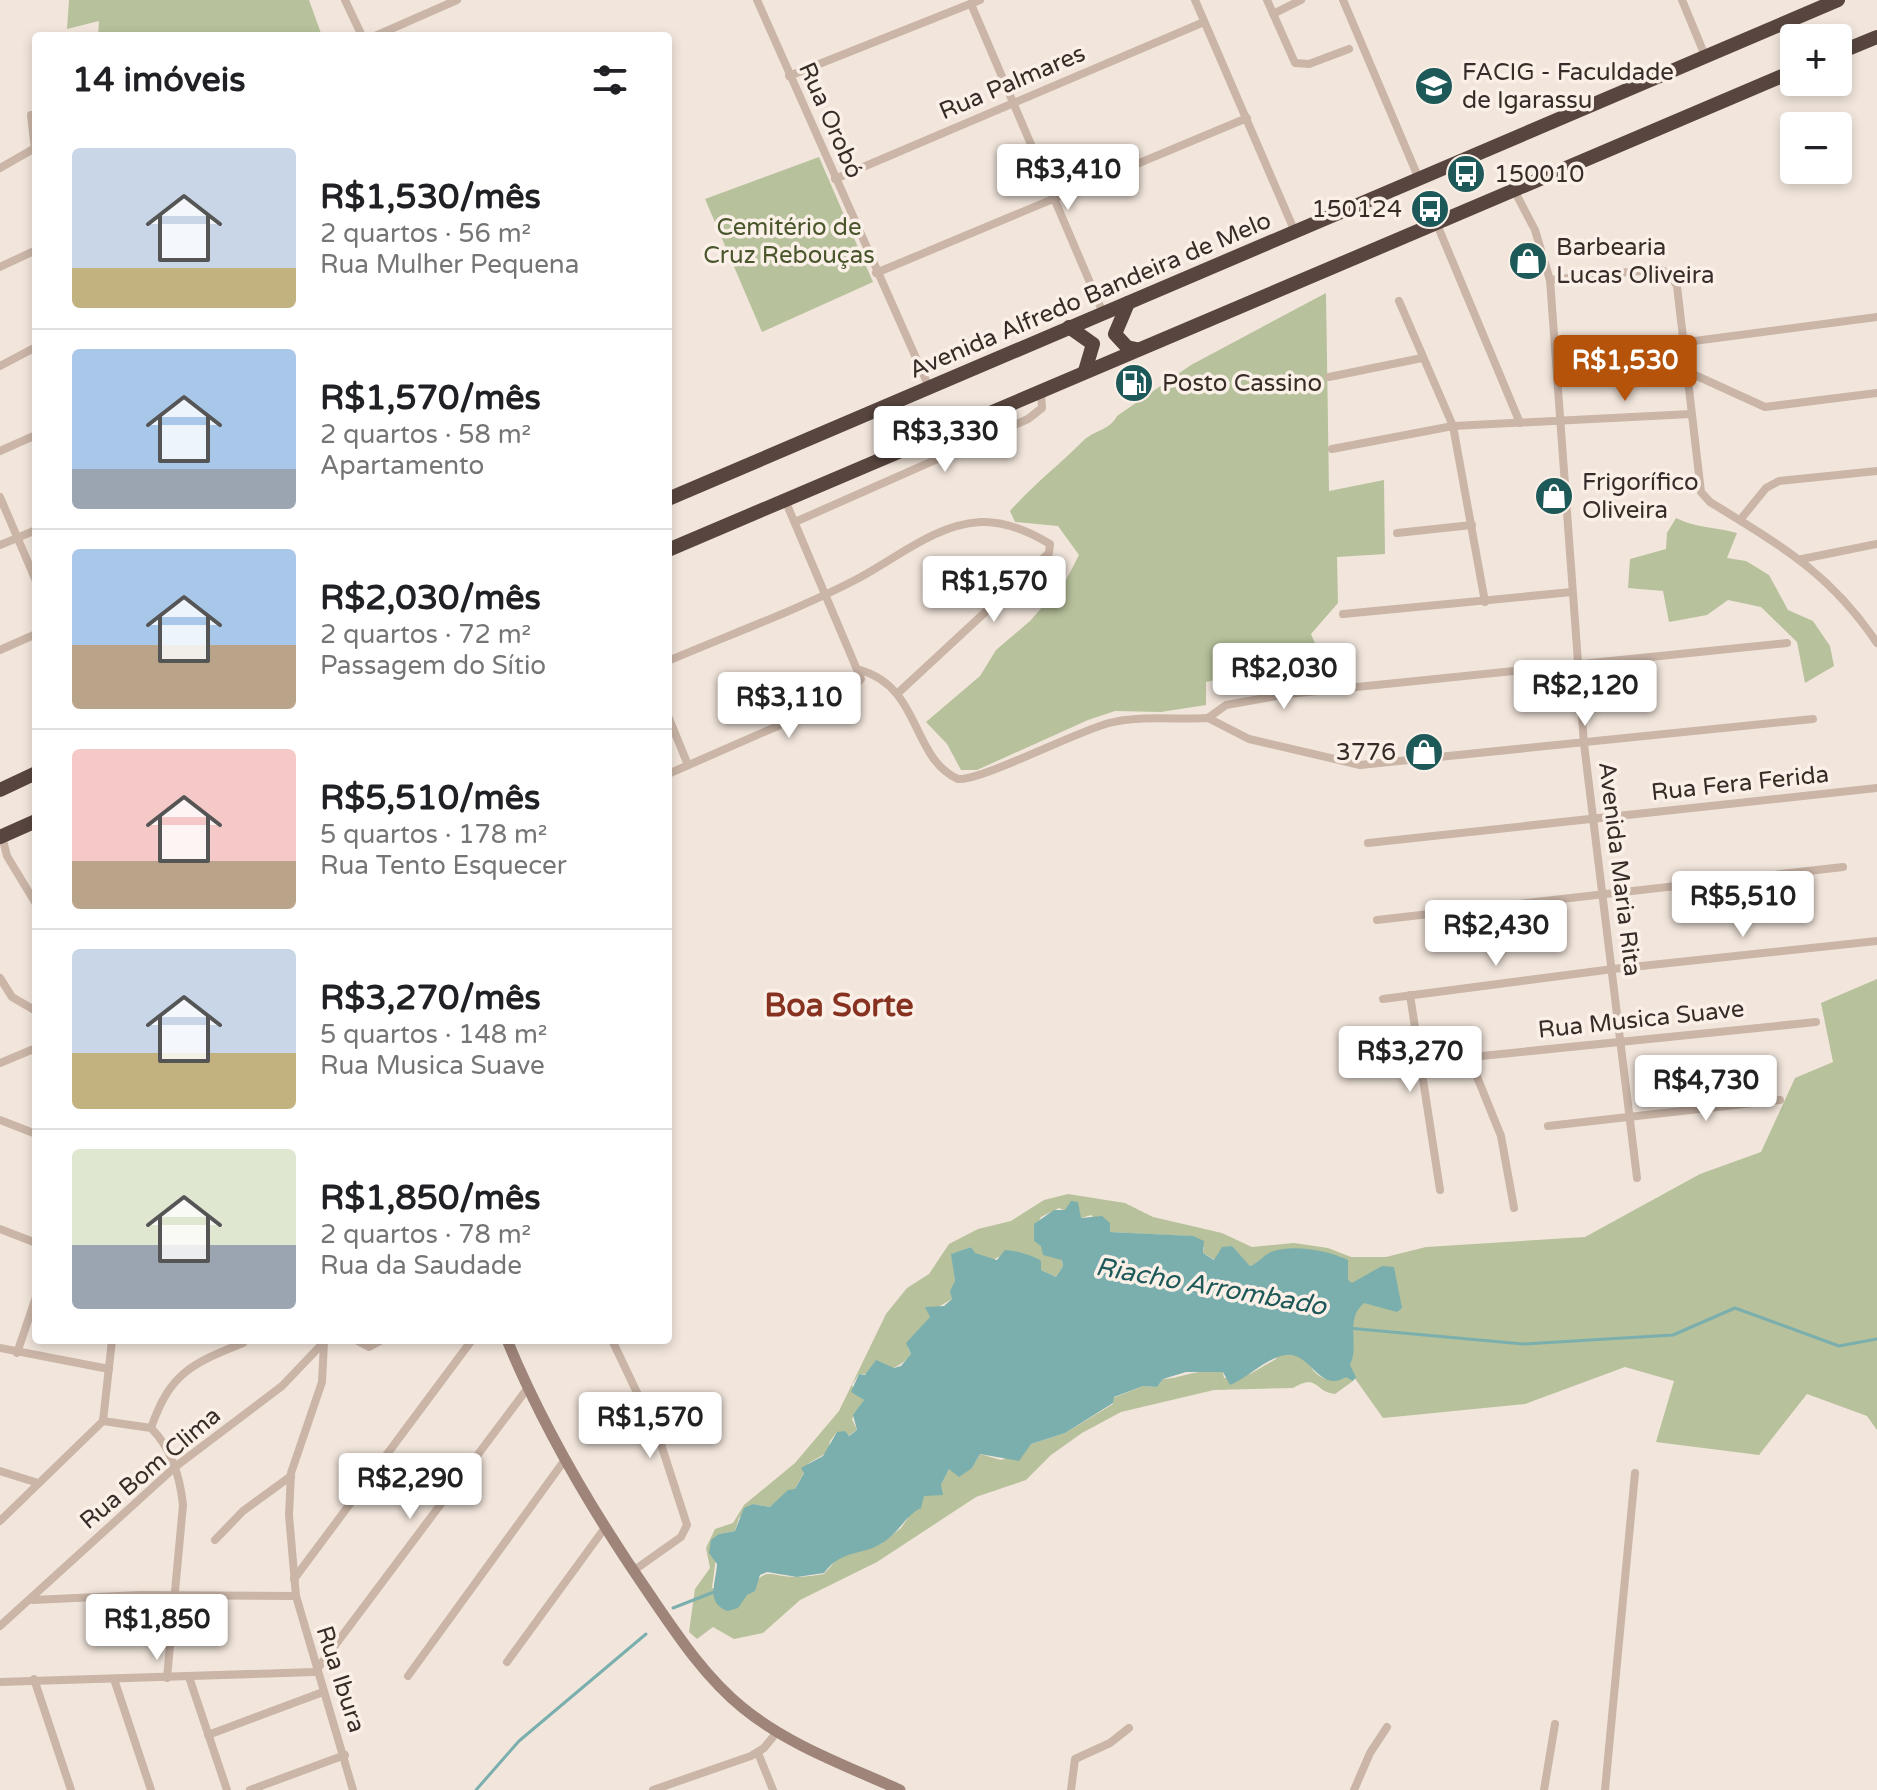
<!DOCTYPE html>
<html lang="pt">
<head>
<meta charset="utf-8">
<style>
  body { margin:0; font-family:"Varela Round",sans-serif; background:#f2f2f2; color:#202124; height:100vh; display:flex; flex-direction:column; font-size:30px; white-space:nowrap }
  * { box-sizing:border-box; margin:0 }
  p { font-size:26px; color:#757577 }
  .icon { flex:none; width:44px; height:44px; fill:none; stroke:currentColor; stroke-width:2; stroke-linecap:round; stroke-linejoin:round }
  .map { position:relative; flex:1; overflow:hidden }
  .panel { position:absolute; left:32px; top:32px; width:640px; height:1312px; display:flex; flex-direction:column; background:#fff; border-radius:8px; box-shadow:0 4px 12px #0003 }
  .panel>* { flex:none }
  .fabs { position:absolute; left:1780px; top:24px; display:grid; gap:16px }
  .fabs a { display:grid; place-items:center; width:72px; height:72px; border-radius:8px; background:#fff; box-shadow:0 4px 12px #0003; font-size:40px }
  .price { position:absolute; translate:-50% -68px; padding:0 18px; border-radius:8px; background:#fff; color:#222; font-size:26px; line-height:52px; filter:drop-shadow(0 2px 4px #0008) }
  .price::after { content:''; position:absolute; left:50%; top:48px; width:24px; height:18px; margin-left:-12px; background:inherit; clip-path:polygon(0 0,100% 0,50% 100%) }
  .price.active { background:#b45309; color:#fff }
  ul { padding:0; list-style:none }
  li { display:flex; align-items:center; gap:24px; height:200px; padding:0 40px }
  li+li { border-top:2px solid #e0e0e0 }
  li span { display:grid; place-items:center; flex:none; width:224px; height:160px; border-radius:8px; color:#555 }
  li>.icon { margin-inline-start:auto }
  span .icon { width:96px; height:96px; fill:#fffc; stroke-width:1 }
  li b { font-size:34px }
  h2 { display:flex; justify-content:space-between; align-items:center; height:96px; padding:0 40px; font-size:34px }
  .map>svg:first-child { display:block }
</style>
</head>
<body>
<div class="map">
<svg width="1877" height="1790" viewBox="0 0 1877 1790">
  <rect width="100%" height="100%" fill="#f2e6dc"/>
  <g fill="#b7c19b" fill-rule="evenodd">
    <path d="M69,0H309L322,36H98L99,21L67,29Z"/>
    <path d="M819,157L873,282L762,332L705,199Z"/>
    <path d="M1326,293L1329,491L1384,480L1385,554L1337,557L1338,603L1311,634L1329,676L1270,681L1263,653L1241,656L1233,676L1206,682V705L1161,712L1115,711L1088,720L977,770H961L947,744L926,722L980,676L996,650L1030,621L1066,580L1079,555L1058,526L1015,522L1010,511C1033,485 1059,465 1083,441C1094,430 1109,431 1117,416L1191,365Z"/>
    <path d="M1676,518C1695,528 1716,527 1737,533L1727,558L1746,561L1769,575L1788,610L1813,621L1830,646L1834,666L1805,683L1797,642L1761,607L1728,600L1707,615L1669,622L1663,591L1628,588L1630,559L1666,549L1667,533Z"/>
    <path d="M1877,979V1430L1867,1416L1807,1394L1759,1455L1656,1442L1674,1381L1625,1367L1525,1404L1383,1418L1349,1370L1309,1364C1317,1379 1330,1383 1346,1376L1353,1381L1335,1394C1314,1392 1319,1373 1293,1388L1214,1390L1121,1412L1082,1433L1051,1455L1026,1480L976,1497L877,1562L800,1600L763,1633L734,1639L713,1627L697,1639L689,1632L695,1589L710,1568L706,1548L715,1529L733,1523L744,1505L795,1463L839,1411L886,1314L907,1288L929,1274L949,1244L978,1229L1011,1221L1044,1200L1068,1194L1125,1203L1153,1217L1222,1233L1252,1247L1294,1243L1328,1248L1351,1257H1386L1426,1247L1585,1237L1700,1174L1761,1152L1795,1078L1833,1062L1821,1003ZM1059,1208L1081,1218L1091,1215L1109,1232L1187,1236L1204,1247L1203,1253L1215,1260L1219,1252L1231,1246L1250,1266L1289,1249L1342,1257L1276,1359L1250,1374L1224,1378L1223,1372C1200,1367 1184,1378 1163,1379L1157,1387L1143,1386L1113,1398V1404L1065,1433L1031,1444L1024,1452L1001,1460L980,1454L972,1468L949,1469L941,1485L924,1495L901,1528L881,1544L839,1557L824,1574C816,1575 805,1577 797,1577C765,1576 767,1564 747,1595L712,1588L719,1534L735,1531L739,1518L753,1504L770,1507L795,1489L809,1463L828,1452L830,1441L837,1432L848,1436L857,1430L852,1419L864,1400L857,1395L852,1385L859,1374C874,1376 902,1369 911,1354L908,1348L931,1317L928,1313L952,1299L955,1281L952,1254L971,1247L974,1253L992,1260L1003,1255L1037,1258L1041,1270L1056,1277L1063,1266L1062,1260C1043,1252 1043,1252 1034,1230L1041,1217Z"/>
  </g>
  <path fill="#7aafae" d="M1071,1201L1078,1202L1081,1218L1102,1216L1110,1223V1232L1193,1236L1204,1241L1203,1253L1214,1260L1222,1247L1232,1246L1250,1266C1259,1263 1262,1256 1271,1252C1292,1244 1327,1250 1348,1260V1280L1352,1283L1382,1266L1394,1267L1402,1308L1397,1312L1364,1303C1344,1320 1360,1344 1350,1365L1356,1377L1353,1381L1346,1377C1321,1392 1313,1359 1292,1355C1272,1352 1247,1379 1230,1385L1223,1372H1186L1163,1379L1157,1387L1143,1386L1114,1397L1113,1403L1065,1433L1031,1444L1019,1461L980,1454L972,1468L959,1477L949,1469L941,1485L943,1495L924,1496L921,1508C908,1513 898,1533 884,1542C861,1557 843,1548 824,1573L797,1577L767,1572L760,1575L755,1591L747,1595L738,1608L728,1611C705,1603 716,1583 717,1564L709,1553L711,1540L719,1534L735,1531L744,1508L753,1504L770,1507L788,1490L795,1489L804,1473L801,1468L823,1456L837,1432L845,1431L849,1436L857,1430L853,1415L864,1400L851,1392L859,1374L865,1375L876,1360L894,1368L901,1366L911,1354L906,1343L930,1317L925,1307L944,1306L952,1299L950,1291L955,1281L951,1254L971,1247L975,1253L997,1260L1005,1250C1013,1250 1035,1256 1041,1261V1270L1056,1277L1063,1266L1062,1260L1043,1255L1041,1246L1034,1241V1224L1054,1210H1065Z"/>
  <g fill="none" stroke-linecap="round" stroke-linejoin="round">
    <g stroke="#7aafae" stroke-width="3">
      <path d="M1348,1328L1523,1344L1673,1335L1735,1308L1839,1346L1877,1339"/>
      <path d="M673,1608L714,1592"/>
      <path d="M476,1790L519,1741L646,1634"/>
    </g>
    <g stroke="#cab5a7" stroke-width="8">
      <path d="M345,0L362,36"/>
      <path d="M757,0L929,387"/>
      <path d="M1195,0L1295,232"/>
      <path d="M1267,0L1295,63L1309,64L1349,49"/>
      <path d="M1343,0L1419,179"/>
      <path d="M1682,0L1706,58"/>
      <path d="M971,4L1103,313"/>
      <path d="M1273,14L1301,0"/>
      <path d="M375,36L457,0"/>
      <path d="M789,76L980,0"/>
      <path d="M31,115L35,150"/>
      <path d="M0,168L35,148"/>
      <path d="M835,179L1204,22"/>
      <path d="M1514,190L1535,230L1550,280L1584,744L1637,1178"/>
      <path d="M1436,222L1520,423"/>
      <path d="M0,267L36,250"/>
      <path d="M876,273L1247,118"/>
      <path d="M1550,280L1658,269L1669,273L1677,286L1701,492L1710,502C1780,545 1830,573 1877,643"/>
      <path d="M1399,301L1453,426L1485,602"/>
      <path d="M1557,359L1877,317"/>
      <path d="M0,366L36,347"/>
      <path d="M1686,371L1765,407L1877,393"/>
      <path d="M1329,377L1422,358"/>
      <path d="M1332,449L1453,426L1691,414"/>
      <path d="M0,451L36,435"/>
      <path d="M0,497L36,581"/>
      <path d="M1740,520L1766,488L1779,481L1877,471"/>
      <path d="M795,522L1028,419L1042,408L1041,391"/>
      <path d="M1397,533L1472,525"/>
      <path d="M0,545L36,530"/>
      <path d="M1802,559L1877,544"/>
      <path d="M1343,614L1572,592"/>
      <path d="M0,650L36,634"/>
      <path d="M668,661C731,634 798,610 859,578C897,558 936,524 981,522C1005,521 1030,532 1050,544L1049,553L898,693"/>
      <path d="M860,670C921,687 911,758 958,779C981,781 1075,732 1109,723C1138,715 1177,720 1208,718"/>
      <path d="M668,716L688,765"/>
      <path d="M1208,718L1249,739L1360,765L1813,719"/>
      <path d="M1208,718L1226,705L1288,694L1787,643"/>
      <path d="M668,774L844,697L861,679L785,500"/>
      <path d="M2,836L7,856L36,904"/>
      <path d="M1368,843L1877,788"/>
      <path d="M1377,920L1843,867"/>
      <path d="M0,978L12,997L36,1011"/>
      <path d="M1410,995L1440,1190"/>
      <path d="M1383,999L1613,969L1877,941"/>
      <path d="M1469,1057L1501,1136L1514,1208"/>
      <path d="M1422,1062L1816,1022"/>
      <path d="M0,1063L36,1048"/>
      <path d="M0,1120L36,1134"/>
      <path d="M1548,1126L1780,1100"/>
      <path d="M0,1229L36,1243"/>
      <path d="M356,1340L369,1347L382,1340"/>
      <path d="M612,1340L660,1441L687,1525L681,1537L633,1571"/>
      <path d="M324,1342L322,1382L291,1473L289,1515L296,1596L353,1790"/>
      <path d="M0,1348L109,1369"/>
      <path d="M17,1353L36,1297"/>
      <path d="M103,1421L151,1428C172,1449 180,1476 183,1505L167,1678"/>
      <path d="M103,1421L112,1340"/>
      <path d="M151,1428C170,1373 191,1364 243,1343"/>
      <path d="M0,1471L38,1483"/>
      <path d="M0,1521L103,1421"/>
      <path d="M215,1540L243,1511L291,1476"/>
      <path d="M294,1579L472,1340"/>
      <path d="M33,1600L140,1595L296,1596"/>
      <path d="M0,1626L175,1467L282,1386L325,1341"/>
      <path d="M507,1662L604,1529"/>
      <path d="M408,1676L564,1461"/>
      <path d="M189,1677L227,1790"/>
      <path d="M34,1679L71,1790"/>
      <path d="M114,1679L151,1790"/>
      <path d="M0,1682L315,1672L527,1389"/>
      <path d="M208,1735L323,1692"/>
      <path d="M758,1753L773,1790"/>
      <path d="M250,1790L345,1755"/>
      <path d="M653,1790L751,1756L764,1748L777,1732"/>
      <path d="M1071,1790L1075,1759L1110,1743L1129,1728"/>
      <path d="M1354,1790L1370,1753L1387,1727"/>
      <path d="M1544,1790L1555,1724"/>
      <path d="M1605,1790L1635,1473"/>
    </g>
    <path stroke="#9e8479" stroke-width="11" d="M507,1340C545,1432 594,1514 650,1595C678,1636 705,1677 743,1708C788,1745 847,1766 900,1790"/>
    <g stroke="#58453f" stroke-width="14">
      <path d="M1838,53L1877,37"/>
      <path d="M1128,303L1115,334L1127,347L1136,349"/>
      <path d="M1069,327L1093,344L1085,371"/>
      <path d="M668,499L1838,0"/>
      <path d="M668,550L1794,71"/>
      <path d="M0,790L36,773"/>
      <path d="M0,837L36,821"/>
    </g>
  </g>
  <defs>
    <symbol id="university-disc" viewBox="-11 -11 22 22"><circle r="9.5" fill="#1d5958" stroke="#faf0e8"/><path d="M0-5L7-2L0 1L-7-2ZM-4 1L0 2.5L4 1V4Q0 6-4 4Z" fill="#fff"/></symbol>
    <symbol id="bus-disc" viewBox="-11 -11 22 22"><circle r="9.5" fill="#1d5958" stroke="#faf0e8"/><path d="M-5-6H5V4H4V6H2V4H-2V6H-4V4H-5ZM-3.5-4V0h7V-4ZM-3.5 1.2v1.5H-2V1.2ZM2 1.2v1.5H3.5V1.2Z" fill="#fff"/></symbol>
    <symbol id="shop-disc" viewBox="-11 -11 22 22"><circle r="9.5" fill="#1d5958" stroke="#faf0e8"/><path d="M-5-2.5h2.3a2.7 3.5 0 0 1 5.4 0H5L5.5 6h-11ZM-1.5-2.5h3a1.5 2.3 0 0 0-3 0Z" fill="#fff"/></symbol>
    <symbol id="fuel-disc" viewBox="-11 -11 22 22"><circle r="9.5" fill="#1d5958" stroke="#faf0e8"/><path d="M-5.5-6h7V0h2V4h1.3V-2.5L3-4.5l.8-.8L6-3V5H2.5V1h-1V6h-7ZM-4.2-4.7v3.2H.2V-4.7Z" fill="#fff"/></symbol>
  </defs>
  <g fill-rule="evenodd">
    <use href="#university-disc" x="1412" y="64" width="44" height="44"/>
    <use href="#bus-disc" x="1444" y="152" width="44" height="44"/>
    <use href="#bus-disc" x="1408" y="187" width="44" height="44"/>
    <use href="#shop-disc" x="1506" y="239" width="44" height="44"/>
    <use href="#fuel-disc" x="1112" y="361" width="44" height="44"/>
    <use href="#shop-disc" x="1532" y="474" width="44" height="44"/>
    <use href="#shop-disc" x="1402" y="730" width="44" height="44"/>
  </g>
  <g text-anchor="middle" stroke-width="7" stroke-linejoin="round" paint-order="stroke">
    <g font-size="24" fill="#372c28" stroke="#faf0e8" text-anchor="start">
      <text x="1462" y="80">FACIG - Faculdade<tspan x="1462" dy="28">de Igarassu</tspan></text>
      <text x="1494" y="182">150010</text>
      <text x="1402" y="217" text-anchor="end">150124</text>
      <text x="1556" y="255">Barbearia<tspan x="1556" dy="28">Lucas Oliveira</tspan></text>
      <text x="1162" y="391">Posto Cassino</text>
      <text x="1582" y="490">Frigorífico<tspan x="1582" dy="28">Oliveira</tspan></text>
      <text x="1396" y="760" text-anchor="end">3776</text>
    </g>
    <g font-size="24" fill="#372c28" stroke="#faf0e8">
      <text transform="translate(1012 82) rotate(-23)" y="8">Rua Palmares</text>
      <text transform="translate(831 120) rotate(66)" y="8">Rua Orobó</text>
      <text transform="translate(1090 295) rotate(-23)" y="8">Avenida Alfredo Bandeira de Melo</text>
      <text transform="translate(1740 783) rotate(-6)" y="8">Rua Fera Ferida</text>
      <text transform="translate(1620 869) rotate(83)" y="8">Avenida Maria Rita</text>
      <text transform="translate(1641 1019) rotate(-6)" y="8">Rua Musica Suave</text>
      <text transform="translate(150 1468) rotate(-40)" y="8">Rua Bom Clima</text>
      <text transform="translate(341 1679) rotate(72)" y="8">Rua Ibura</text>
    </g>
    <g font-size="24" fill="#49552b" stroke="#faf0e8">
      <text x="789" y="235">Cemitério de<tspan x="789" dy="28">Cruz Rebouças</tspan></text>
    </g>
    <g font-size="26" font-style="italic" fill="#1d5958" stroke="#faf0e8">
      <text transform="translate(1211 1286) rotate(10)" y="9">Riacho Arrombado</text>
    </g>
    <g font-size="32" font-weight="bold" fill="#873120" stroke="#faf0e8">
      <text x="839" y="1016">Boa Sorte</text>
    </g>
  </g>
</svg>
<div class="fabs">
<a>+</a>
<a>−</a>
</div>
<b class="price" style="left:1068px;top:212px">R$3,410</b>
<b class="price active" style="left:1625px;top:403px">R$1,530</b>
<b class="price" style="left:945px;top:474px">R$3,330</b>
<b class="price" style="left:994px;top:624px">R$1,570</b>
<b class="price" style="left:1284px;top:711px">R$2,030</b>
<b class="price" style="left:1585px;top:728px">R$2,120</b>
<b class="price" style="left:789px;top:740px">R$3,110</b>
<b class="price" style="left:1743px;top:939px">R$5,510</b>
<b class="price" style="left:1496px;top:968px">R$2,430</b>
<b class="price" style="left:1410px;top:1094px">R$3,270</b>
<b class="price" style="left:1706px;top:1123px">R$4,730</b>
<b class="price" style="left:650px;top:1460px">R$1,570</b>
<b class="price" style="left:410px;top:1521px">R$2,290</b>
<b class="price" style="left:157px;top:1662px">R$1,850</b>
<section class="panel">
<h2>14 imóveis<svg class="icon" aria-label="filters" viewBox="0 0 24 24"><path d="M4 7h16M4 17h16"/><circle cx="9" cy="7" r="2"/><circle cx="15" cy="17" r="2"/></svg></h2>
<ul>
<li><span style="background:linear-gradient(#c9d6e8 75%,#c2b280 0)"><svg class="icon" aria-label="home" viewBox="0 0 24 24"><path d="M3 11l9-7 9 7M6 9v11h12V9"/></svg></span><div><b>R$1,530/mês</b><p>2 quartos · 56 m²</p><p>Rua Mulher Pequena</p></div></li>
<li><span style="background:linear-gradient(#a9c7e8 75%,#9aa5b1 0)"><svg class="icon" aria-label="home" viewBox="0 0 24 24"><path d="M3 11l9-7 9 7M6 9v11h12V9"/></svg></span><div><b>R$1,570/mês</b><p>2 quartos · 58 m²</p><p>Apartamento</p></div></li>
<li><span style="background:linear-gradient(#a9c7e8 60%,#b9a48a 0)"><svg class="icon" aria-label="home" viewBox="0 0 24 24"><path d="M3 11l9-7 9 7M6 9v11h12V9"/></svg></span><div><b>R$2,030/mês</b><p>2 quartos · 72 m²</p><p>Passagem do Sítio</p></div></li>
<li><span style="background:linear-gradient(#f6c9c9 70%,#b9a48a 0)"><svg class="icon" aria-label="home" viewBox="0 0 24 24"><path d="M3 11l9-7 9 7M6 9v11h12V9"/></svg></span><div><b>R$5,510/mês</b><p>5 quartos · 178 m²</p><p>Rua Tento Esquecer</p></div></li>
<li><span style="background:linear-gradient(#c9d6e8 65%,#c2b280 0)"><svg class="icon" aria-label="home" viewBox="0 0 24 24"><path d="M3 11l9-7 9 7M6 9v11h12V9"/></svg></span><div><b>R$3,270/mês</b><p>5 quartos · 148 m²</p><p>Rua Musica Suave</p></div></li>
<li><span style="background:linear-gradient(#dfe7d0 60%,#9aa5b1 0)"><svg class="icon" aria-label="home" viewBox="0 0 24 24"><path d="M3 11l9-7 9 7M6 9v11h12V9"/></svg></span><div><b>R$1,850/mês</b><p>2 quartos · 78 m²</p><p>Rua da Saudade</p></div></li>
</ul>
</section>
</div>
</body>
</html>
